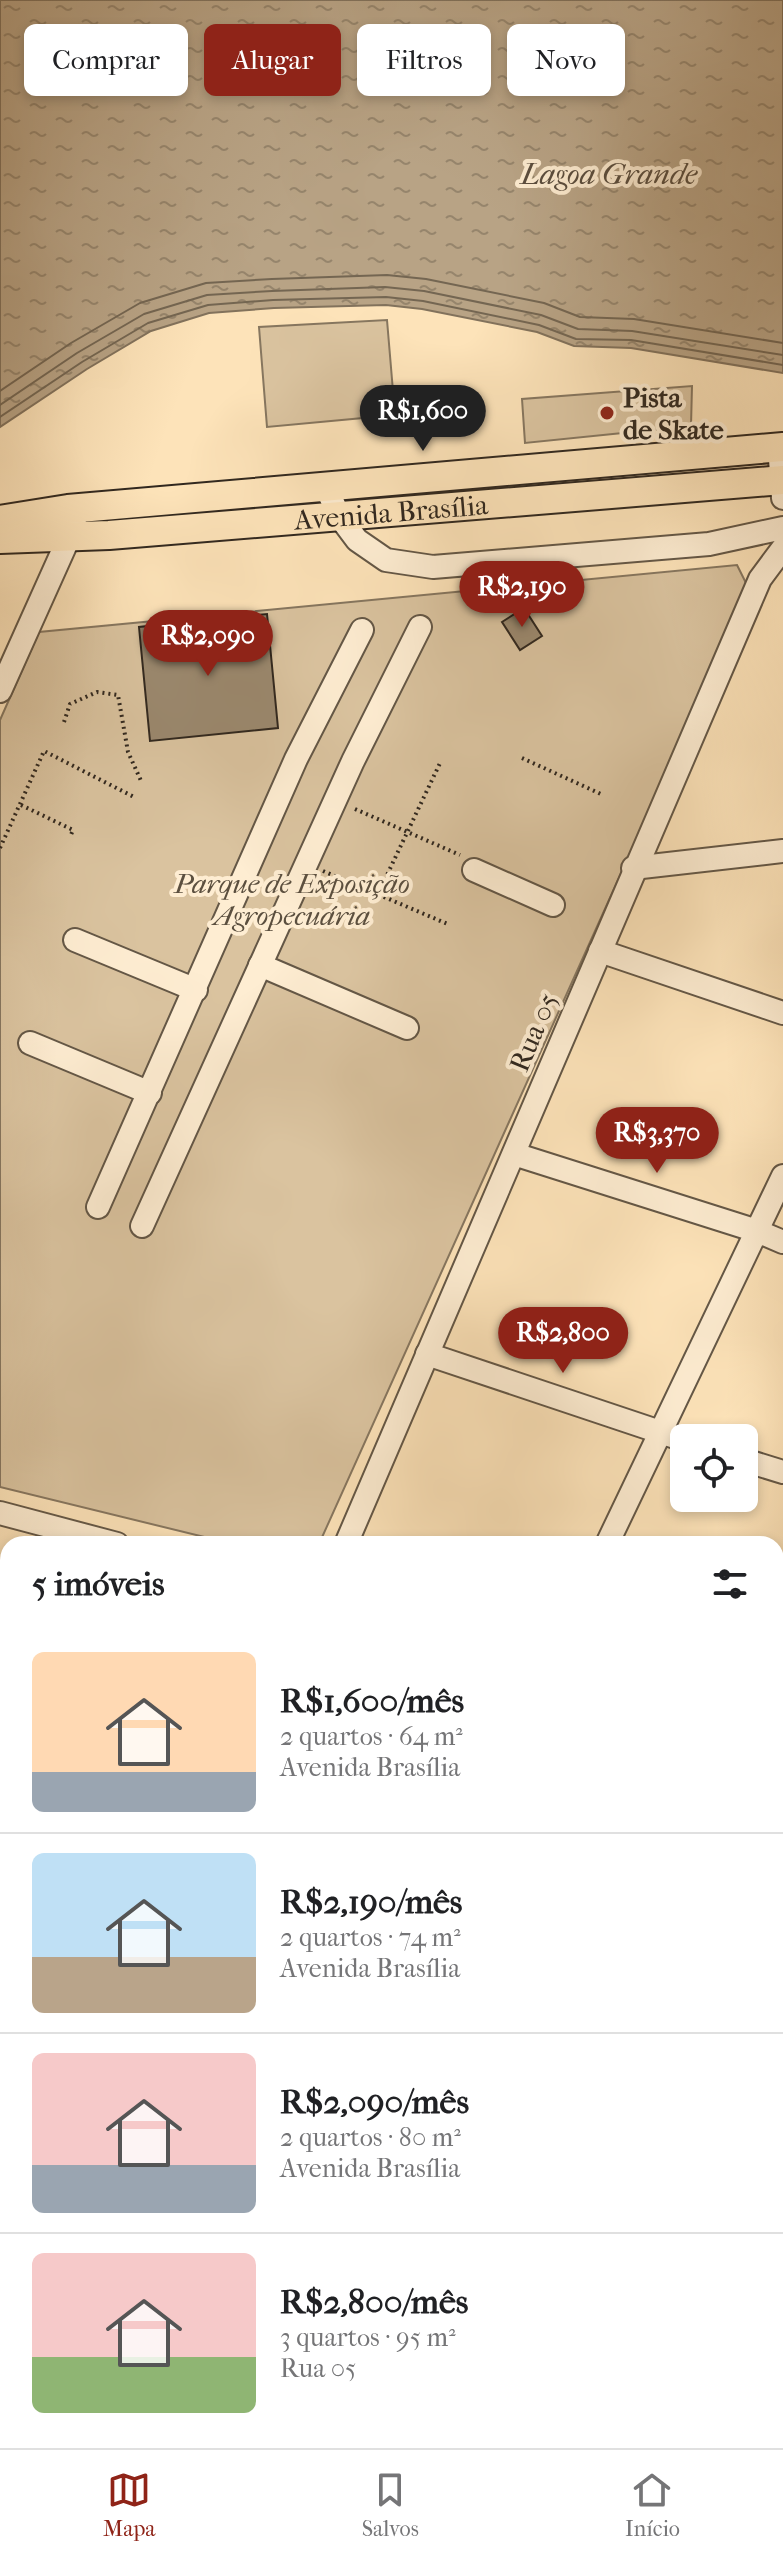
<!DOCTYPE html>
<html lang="pt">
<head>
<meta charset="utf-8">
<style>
  body { margin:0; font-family:"IM FELL French Canon",serif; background:#f2f2f2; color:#202124; height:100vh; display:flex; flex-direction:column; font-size:30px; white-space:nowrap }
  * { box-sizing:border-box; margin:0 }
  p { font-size:26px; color:#757577 }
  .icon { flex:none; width:44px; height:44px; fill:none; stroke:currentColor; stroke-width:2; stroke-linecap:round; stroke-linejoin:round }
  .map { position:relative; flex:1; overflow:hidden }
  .sheet { position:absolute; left:0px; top:1536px; width:784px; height:912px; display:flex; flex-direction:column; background:#fff; border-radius:24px 24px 0 0; box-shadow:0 4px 12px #0003 }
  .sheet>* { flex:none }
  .banner { position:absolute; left:24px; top:24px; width:736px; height:72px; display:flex; gap:16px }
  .buttons { position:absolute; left:670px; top:1424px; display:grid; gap:16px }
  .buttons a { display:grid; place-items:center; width:88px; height:88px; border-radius:12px; background:#fff; box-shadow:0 4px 12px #0003; font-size:40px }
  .price { position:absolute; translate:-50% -68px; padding:0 18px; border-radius:28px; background:#8f2418; color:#fff; font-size:26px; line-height:52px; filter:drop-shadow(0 2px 4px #0008) }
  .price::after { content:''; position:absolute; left:50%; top:48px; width:24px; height:18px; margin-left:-12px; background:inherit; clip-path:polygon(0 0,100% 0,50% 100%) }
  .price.selected { background:#222; color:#fff }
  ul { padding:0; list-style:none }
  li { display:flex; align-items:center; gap:24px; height:200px; padding:0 32px }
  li+li { border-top:2px solid #e0e0e0 }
  li span { display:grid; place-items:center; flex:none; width:224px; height:160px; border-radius:12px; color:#555 }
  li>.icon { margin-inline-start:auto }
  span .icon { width:96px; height:96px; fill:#fffc; stroke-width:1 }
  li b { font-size:34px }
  h2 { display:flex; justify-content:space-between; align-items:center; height:96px; padding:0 32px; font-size:34px }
  .chip { padding:0 28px; border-radius:12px; background:#fff; box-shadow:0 4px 12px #0003; font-size:28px; line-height:72px }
  .chip.selected { background:#8f2418; color:#fff }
  .tab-bar { display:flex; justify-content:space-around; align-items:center; height:112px; border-top:2px solid #e0e0e0; background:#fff; font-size:22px; color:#757577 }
  .tab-bar a { display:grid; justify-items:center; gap:4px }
  .tab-bar .selected { color:#8f2418 }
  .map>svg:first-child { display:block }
</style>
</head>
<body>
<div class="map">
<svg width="783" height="2448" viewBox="0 0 783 2448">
  <defs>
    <pattern id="water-ripples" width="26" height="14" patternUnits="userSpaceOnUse" patternTransform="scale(2)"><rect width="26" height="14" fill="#b8a385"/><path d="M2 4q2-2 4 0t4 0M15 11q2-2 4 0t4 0" fill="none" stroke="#96856c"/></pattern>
  </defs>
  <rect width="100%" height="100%" fill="#fde3b9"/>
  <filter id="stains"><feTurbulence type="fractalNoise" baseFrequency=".0025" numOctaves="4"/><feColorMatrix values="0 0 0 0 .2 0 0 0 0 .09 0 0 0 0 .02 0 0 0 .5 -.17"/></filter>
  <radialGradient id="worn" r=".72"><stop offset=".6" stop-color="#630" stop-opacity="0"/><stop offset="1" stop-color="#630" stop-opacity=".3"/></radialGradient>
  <g fill="#dac39f" stroke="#86765f" stroke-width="2">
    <path d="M387,320L395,415L267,427L259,327Z"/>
    <path d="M692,386L691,426L525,443L522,399Z"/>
    <path d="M737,565L749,589L319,1544H233L0,1487V720L39,632Z"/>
  </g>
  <path fill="url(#water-ripples)" stroke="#82725c" stroke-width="2" d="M0,0H783V373L631,348L574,346L537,332L422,309L386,305L274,308L209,313L151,331L87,369L0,427Z"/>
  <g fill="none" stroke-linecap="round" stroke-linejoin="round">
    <g stroke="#746652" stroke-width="2">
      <path d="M0,391L71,343L140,303L206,283L272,279L387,275L426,279L544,303L580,317L634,319L783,343"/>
      <path d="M0,405L77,353L144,314L207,295L272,291L385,287L424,291L541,315L578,329L632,331L783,355"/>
      <path d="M0,417L82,362L148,323L208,305L273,300L386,297L423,301L539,325L576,339L631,340L783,365"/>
    </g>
  </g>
  <g fill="#9b896f" stroke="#31281f" stroke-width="2">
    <path d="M524,608L542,636L520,650L502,622Z"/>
    <path d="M267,614L278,728L150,741L139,627Z"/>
  </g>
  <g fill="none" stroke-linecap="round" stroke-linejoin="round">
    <defs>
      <g id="minor">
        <path d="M779,447L783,498"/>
        <path d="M326,487L339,516L357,540L386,560L433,567L709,544L783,528"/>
        <path d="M0,691L75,524"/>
        <path d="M633,868L783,851"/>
        <path d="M474,870L553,905"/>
        <path d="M75,940L196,990"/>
        <path d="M600,951L783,1013"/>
        <path d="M260,965L407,1028"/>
        <path d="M30,1043L150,1093"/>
        <path d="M514,1154L757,1231L783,1242"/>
        <path d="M98,1207L296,759L362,630"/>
        <path d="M142,1226L353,761L420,627"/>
        <path d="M427,1354L684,1440"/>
        <path d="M744,1460L783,1472"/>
        <path d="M0,1513L117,1544"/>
        <path d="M346,1544C484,1223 619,900 760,579L783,548"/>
        <path d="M607,1544L783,1176"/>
        <path d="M776,1718L783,1720"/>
        <path d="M0,1821L8,1823"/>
        <path d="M0,2181L8,2169"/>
        <path d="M0,2210L8,2217"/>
        <path d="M776,2374L783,2376"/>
        <path d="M287,2440L297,2448"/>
        <path d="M200,2448L207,2440"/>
      </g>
      <g id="major">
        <path d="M0,520L68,509L783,447"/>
        <path id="s1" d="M0,539L109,535L783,480"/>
        <path d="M776,2026L783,2010"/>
        <path d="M776,2088L783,2072"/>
        <path d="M591,2448L594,2440"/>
        <path d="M616,2448L619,2440"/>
      </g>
    </defs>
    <use href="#minor" stroke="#645746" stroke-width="26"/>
    <use href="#major" stroke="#31281f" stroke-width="32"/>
    <g stroke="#31281f" stroke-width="4" stroke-dasharray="2 4" stroke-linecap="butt">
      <path d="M64,722L70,704L97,692L118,695L128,752L142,783"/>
      <path d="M522,758L603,795"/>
      <path d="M21,805L73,830L70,837"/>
      <path d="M355,809L460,855"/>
      <path d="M0,848L44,751L136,798"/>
      <path d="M323,871L450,925"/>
      <path d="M377,896L441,761"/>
    </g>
    <use href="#minor" stroke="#feedd2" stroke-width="22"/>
    <use href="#major" stroke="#fde3b9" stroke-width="28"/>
  </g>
  <circle fill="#8f2418" stroke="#feedd2" stroke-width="3" cx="607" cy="413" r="8"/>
  <g text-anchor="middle" stroke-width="8" stroke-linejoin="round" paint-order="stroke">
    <g font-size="28" font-weight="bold" fill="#31281f" stroke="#feedd2" text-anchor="start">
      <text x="623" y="407">Pista<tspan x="623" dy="32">de Skate</tspan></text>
    </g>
    <g font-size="28" fill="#31281f" stroke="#feedd2">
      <text dy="10" stroke="none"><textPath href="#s1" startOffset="392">Avenida Brasília</textPath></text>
      <text transform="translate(533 1032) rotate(-67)" y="10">Rua 05</text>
    </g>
    <g font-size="28" font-style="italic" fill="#5b4f3f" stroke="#feedd2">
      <text x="292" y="893">Parque de Exposição<tspan x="292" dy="32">Agropecuária</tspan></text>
    </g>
    <g font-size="30" font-style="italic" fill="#5a4d3e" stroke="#feedd2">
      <text x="609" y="184">Lagoa Grande</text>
    </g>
  </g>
  <rect width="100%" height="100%" filter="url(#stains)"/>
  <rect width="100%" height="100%" fill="url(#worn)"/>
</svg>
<div class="buttons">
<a><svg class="icon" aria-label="locate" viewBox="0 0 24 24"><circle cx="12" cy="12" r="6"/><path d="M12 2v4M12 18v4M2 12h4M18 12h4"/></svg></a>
</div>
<b class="price selected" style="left:423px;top:453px">R$1,600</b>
<b class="price" style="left:522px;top:629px">R$2,190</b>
<b class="price" style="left:208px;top:678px">R$2,090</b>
<b class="price" style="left:657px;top:1175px">R$3,370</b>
<b class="price" style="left:563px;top:1375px">R$2,800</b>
<div class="banner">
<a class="chip">Comprar</a>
<a class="chip selected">Alugar</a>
<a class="chip">Filtros</a>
<a class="chip">Novo</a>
</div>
<section class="sheet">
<h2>5 imóveis<svg class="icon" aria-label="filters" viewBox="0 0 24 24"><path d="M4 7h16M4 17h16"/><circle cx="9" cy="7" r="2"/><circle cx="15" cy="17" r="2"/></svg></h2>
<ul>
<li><span style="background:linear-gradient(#ffd9b3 75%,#9aa5b1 0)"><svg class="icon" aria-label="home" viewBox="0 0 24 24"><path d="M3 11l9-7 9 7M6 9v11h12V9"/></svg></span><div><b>R$1,600/mês</b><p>2 quartos · 64 m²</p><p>Avenida Brasília</p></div></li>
<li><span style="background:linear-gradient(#bfe0f5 65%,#b9a48a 0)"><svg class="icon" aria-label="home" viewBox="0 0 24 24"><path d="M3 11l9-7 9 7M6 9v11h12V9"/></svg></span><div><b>R$2,190/mês</b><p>2 quartos · 74 m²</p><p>Avenida Brasília</p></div></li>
<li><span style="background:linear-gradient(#f6c9c9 70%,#9aa5b1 0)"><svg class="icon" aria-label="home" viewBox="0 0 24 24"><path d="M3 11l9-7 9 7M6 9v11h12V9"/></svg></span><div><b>R$2,090/mês</b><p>2 quartos · 80 m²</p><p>Avenida Brasília</p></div></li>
<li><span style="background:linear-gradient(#f6c9c9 65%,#8fb573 0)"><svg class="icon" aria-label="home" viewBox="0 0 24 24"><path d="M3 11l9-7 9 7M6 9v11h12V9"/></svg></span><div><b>R$2,800/mês</b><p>3 quartos · 95 m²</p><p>Rua 05</p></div></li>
</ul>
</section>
</div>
<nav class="tab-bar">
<a class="selected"><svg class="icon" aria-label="map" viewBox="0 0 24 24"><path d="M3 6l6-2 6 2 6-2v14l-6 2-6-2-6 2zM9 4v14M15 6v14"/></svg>Mapa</a>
<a><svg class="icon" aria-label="saved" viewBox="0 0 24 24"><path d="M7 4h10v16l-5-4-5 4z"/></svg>Salvos</a>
<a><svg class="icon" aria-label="home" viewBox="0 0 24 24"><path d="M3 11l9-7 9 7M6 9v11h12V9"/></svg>Início</a>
</nav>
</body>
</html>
